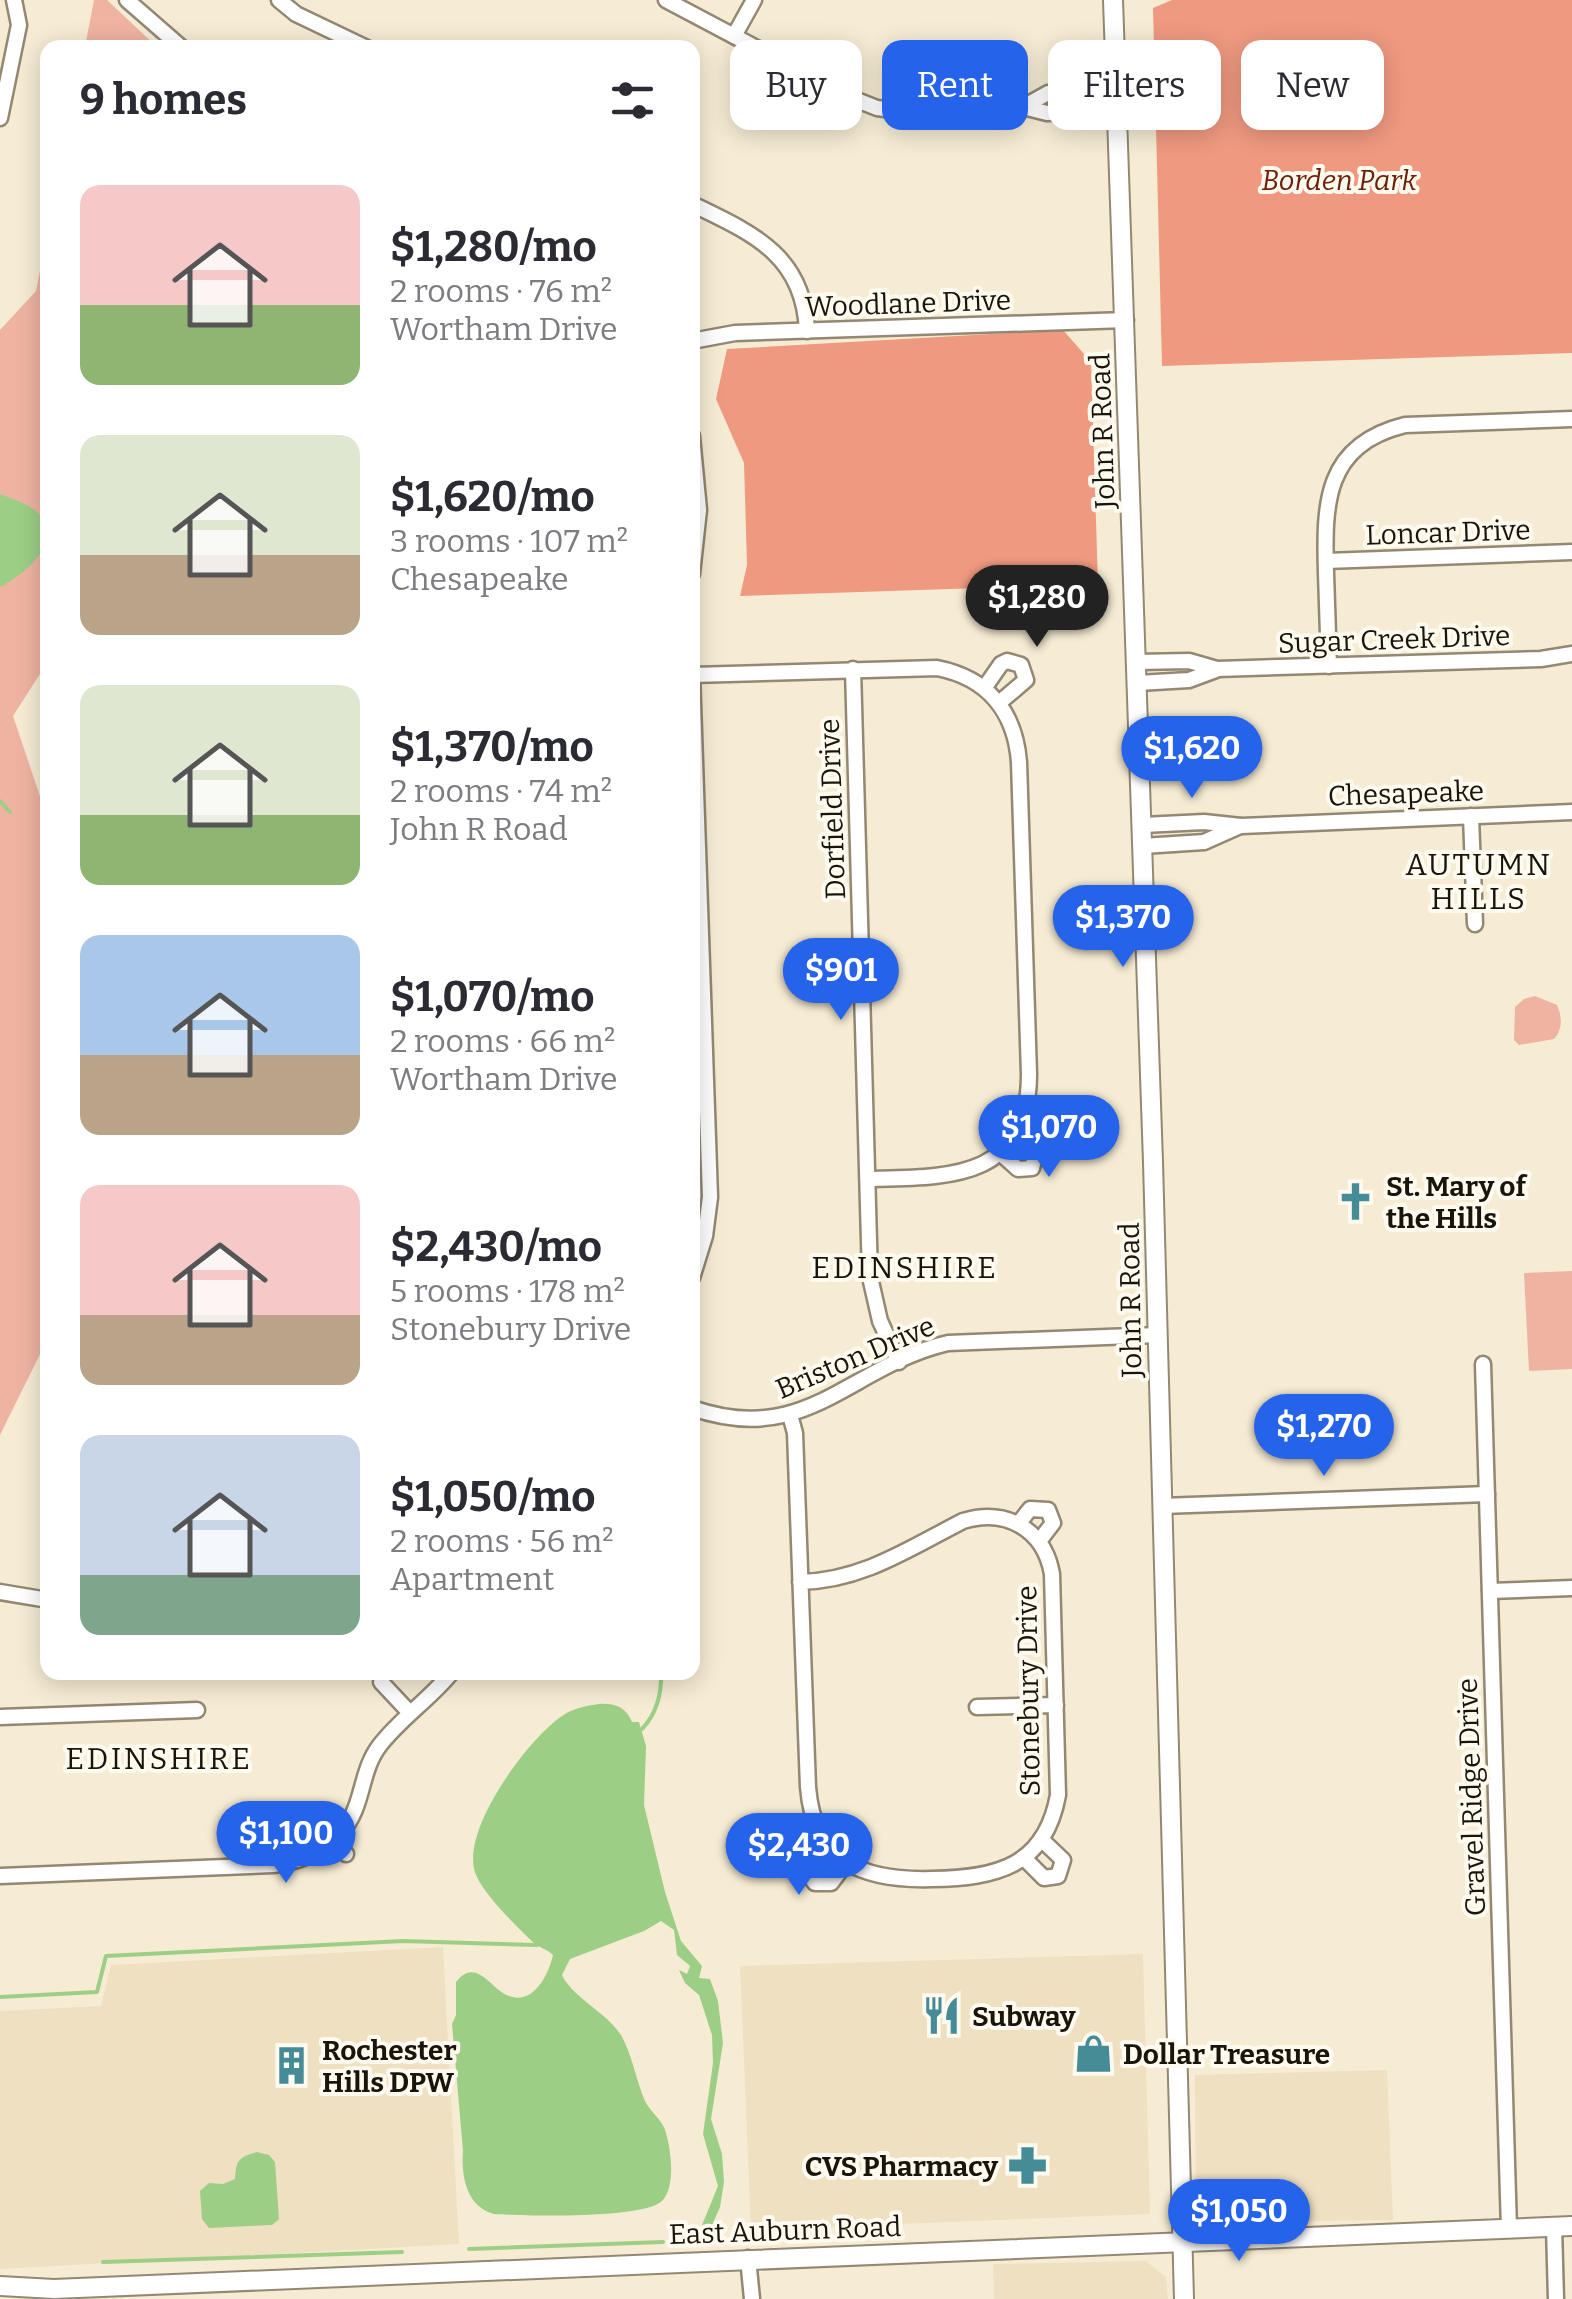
<!DOCTYPE html>
<html lang="en">
<head>
<meta charset="utf-8">
<style>
  body { margin:0; font-family:Bitter,serif; background:#f7f7f7; color:#2b2b33; height:100vh; display:flex; flex-direction:column; font-size:38px; white-space:nowrap }
  * { box-sizing:border-box; margin:0 }
  p { font-size:32px; color:#7c7c81 }
  .icon { flex:none; width:55px; height:55px; fill:none; stroke:currentColor; stroke-width:2; stroke-linecap:round; stroke-linejoin:round }
  .map { position:relative; flex:1; overflow:hidden }
  .sheet { position:absolute; left:40px; top:40px; width:660px; height:1640px; display:flex; flex-direction:column; background:#fff; border-radius:20px; box-shadow:0 5px 25px #0003 }
  .sheet>* { flex:none }
  .banner { position:absolute; left:730px; top:40px; width:690px; height:90px; display:flex; gap:20px }
  .price { position:absolute; translate:-50% -85px; padding:0 22px; border-radius:35px; background:#2563eb; color:#fff; font-size:32px; line-height:65px; filter:drop-shadow(0 2px 5px #0008) }
  .price::after { content:''; position:absolute; left:50%; top:60px; width:30px; height:22px; margin-left:-15px; background:inherit; clip-path:polygon(0 0,100% 0,50% 100%) }
  .price.current { background:#222; color:#fff }
  ul { padding:0; list-style:none }
  li { display:flex; align-items:center; gap:30px; height:250px; padding:0 40px }
  li span { display:grid; place-items:center; flex:none; width:280px; height:200px; border-radius:20px; color:#555 }
  li>.icon { margin-inline-start:auto }
  span .icon { width:120px; height:120px; fill:#fffc; stroke-width:1 }
  li b { font-size:42px }
  h2 { display:flex; justify-content:space-between; align-items:center; height:120px; padding:0 40px; font-size:42px }
  .chip { padding:0 35px; border-radius:20px; background:#fff; box-shadow:0 5px 25px #0003; font-size:35px; line-height:90px }
  .chip.current { background:#2563eb; color:#fff }
  .map>svg:first-child { display:block }
</style>
</head>
<body>
<div class="map">
<svg width="1572" height="2299" viewBox="0 0 1572 2299">
  <rect width="100%" height="100%" fill="#f6ecd4"/>
  <g fill="#efe0c2">
    <path d="M443,1947L459,2244L0,2269V2011L101,2006L111,1965Z"/>
    <path d="M1143,1954L1150,2214L751,2230L740,1966Z"/>
    <path d="M1387,2070L1393,2220L1196,2223L1195,2075Z"/>
    <path d="M1146,2261L1166,2277L1168,2299H994L993,2264Z"/>
  </g>
  <g fill="#efb3a2">
    <path d="M94,0H107L157,47H85Z"/>
    <path d="M47,235V663L13,716L47,817L48,1338L0,1435V330L36,291Z"/>
    <path d="M1535,996L1557,1005C1562,1017 1563,1029 1554,1039L1519,1045L1514,1040L1515,1007L1524,999Z"/>
    <path d="M1572,1271V1369L1529,1371L1524,1273Z"/>
  </g>
  <g fill="#ef9980">
    <path d="M1172,0H1572V353L1162,366L1153,8Z"/>
    <path d="M1063,330L1091,362L1098,584L740,596L747,565L744,463L716,399L727,349Z"/>
  </g>
  <g fill="#9dce85">
    <path d="M0,494C12,499 27,503 37,512C67,540 24,575 0,587Z"/>
    <path d="M599,1704C615,1703 626,1707 632,1722H639L646,1746L644,1805L665,1892L681,1941L702,1966L699,1978L710,1979L718,2001L723,2043L711,2119L722,2154L724,2182L720,2207L710,2230H704L702,2225L718,2186L703,2134L713,2063L712,2035L699,1995L685,1983L679,1970L687,1974L690,1966L677,1955L674,1930L661,1921L644,1931L570,1959L562,1975C572,1997 606,2012 621,2035C632,2054 636,2080 645,2101C650,2112 663,2120 666,2133C671,2151 676,2186 662,2201C644,2219 522,2216 494,2214C466,2207 461,2175 463,2151L452,2024L456,2015V1982C474,1959 487,1982 503,1993C531,2010 548,1977 553,1955C547,1949 540,1948 534,1943C517,1927 482,1893 475,1872C461,1829 528,1739 562,1716C573,1708 586,1706 599,1704Z"/>
    <path d="M257,2152L269,2155L275,2162L279,2219L272,2225L209,2228L202,2219L200,2191L209,2183L223,2184L235,2179C236,2160 239,2157 257,2152Z"/>
  </g>
  <g fill="none" stroke-linecap="round" stroke-linejoin="round">
    <g stroke="#9dce85" stroke-width="4">
      <path d="M0,801L10,812"/>
      <path d="M642,1729C657,1713 662,1694 661,1672"/>
      <path d="M0,1997L97,1992L106,1956L403,1941L537,1945"/>
      <path d="M469,2249L663,2242"/>
      <path d="M103,2262L402,2252"/>
    </g>
    <defs>
      <g id="minor">
        <path d="M127,0L182,48"/>
        <path d="M279,0L296,14L367,48"/>
        <path d="M666,0L849,97L877,108L907,112L1023,107L1047,113L1117,111"/>
        <path d="M734,36L754,0"/>
        <path d="M1023,107L1048,93L1116,90"/>
        <path d="M0,118L19,25L14,0"/>
        <path d="M692,204C752,233 804,255 807,331"/>
        <path d="M692,341L735,333L1126,320"/>
        <path d="M692,436L699,510L692,574"/>
        <path d="M1326,561L1572,552"/>
        <path d="M1137,662L1189,661L1217,669L1541,659L1572,654"/>
        <path d="M1329,666C1328,635 1327,604 1326,573C1324,504 1324,445 1405,425L1572,419"/>
        <path d="M853,669L870,1277L880,1321L899,1362"/>
        <path d="M692,674L710,1197L705,1236L692,1278"/>
        <path d="M692,675L937,668C988,678 1015,712 1019,762L1029,1074C1029,1181 947,1177 868,1179"/>
        <path d="M1138,683L1189,680L1216,670"/>
        <path d="M985,687L1001,664L1007,661L1021,665L1026,680L1000,702"/>
        <path d="M1471,816L1475,924"/>
        <path d="M1143,825L1204,822L1241,826L1572,812"/>
        <path d="M1143,846L1204,842L1240,826"/>
        <path d="M999,1152L1018,1169L1032,1168L1036,1152L1016,1132"/>
        <path d="M1483,1364L1509,2229"/>
        <path d="M692,1408C807,1448 849,1366 948,1343L1158,1335"/>
        <path d="M790,1415L795,1433L808,1787C814,1863 864,1881 932,1879C996,1878 1045,1867 1058,1795L1052,1574C1044,1529 1006,1508 963,1521C910,1548 862,1581 800,1582"/>
        <path d="M1162,1506L1487,1494"/>
        <path d="M1019,1523L1030,1509L1048,1510L1053,1523L1040,1540"/>
        <path d="M1490,1591L1572,1588"/>
        <path d="M0,1592L48,1600"/>
        <path d="M381,1682L410,1713"/>
        <path d="M977,1707L1056,1705"/>
        <path d="M0,1717L197,1710"/>
        <path d="M333,1840L346,1854"/>
        <path d="M829,1847L809,1865V1875L815,1883H831L846,1863"/>
        <path d="M1024,1858L1044,1878L1058,1876L1063,1860L1041,1839"/>
        <path d="M0,1876L273,1865C310,1861 345,1841 357,1804C364,1784 366,1763 380,1745C401,1718 430,1699 452,1672"/>
        <path d="M1554,2227L1556,2299"/>
        <path d="M748,2258L752,2299"/>
      </g>
      <g id="major">
        <path d="M1113,0L1153,1162L1184,2299"/>
        <path d="M0,2286L54,2289L1572,2226"/>
      </g>
    </defs>
    <use href="#minor" stroke="#928873" stroke-width="19"/>
    <use href="#major" stroke="#928873" stroke-width="22"/>
    <use href="#minor" stroke="#fff" stroke-width="14"/>
    <use href="#major" stroke="#fff" stroke-width="18"/>
  </g>
  <defs>
    <symbol id="church-bare" viewBox="-9 -9 18 18"><path d="M-1.2-6h2.4v3.5h3.3v2.4h-3.3V6h-2.4V-.1h-3.3v-2.4h3.3Z" fill="#468c97" stroke="#fefaf0" stroke-width="2.5" paint-order="stroke"/></symbol>
    <symbol id="restaurant-bare" viewBox="-9 -9 18 18"><path d="M-5-6h1v4h1v-4h1v4h1v-4h1v5L-1.5 .5V6h-2V.5L-5-1ZM5-6V6H3V1.5H1.5Q1.5-4 5-6Z" fill="#468c97" stroke="#fefaf0" stroke-width="2.5" paint-order="stroke"/></symbol>
    <symbol id="shop-bare" viewBox="-9 -9 18 18"><path d="M-5-2.5h2.3a2.7 3.5 0 0 1 5.4 0H5L5.5 6h-11ZM-1.5-2.5h3a1.5 2.3 0 0 0-3 0Z" fill="#468c97" stroke="#fefaf0" stroke-width="2.5" paint-order="stroke"/></symbol>
    <symbol id="building-bare" viewBox="-9 -9 18 18"><path d="M-4-6H4V6H1V3H-1V6H-4ZM-2.5-4.3h1.7v1.8h-1.7ZM.8-4.3h1.7v1.8H.8ZM-2.5-1h1.7V.8h-1.7ZM.8-1h1.7V.8H.8Z" fill="#468c97" stroke="#fefaf0" stroke-width="2.5" paint-order="stroke"/></symbol>
    <symbol id="pharmacy-bare" viewBox="-9 -9 18 18"><path d="M-2-6h4v4h4v4h-4v4h-4v-4h-4v-4h4Z" fill="#468c97" stroke="#fefaf0" stroke-width="2.5" paint-order="stroke"/></symbol>
  </defs>
  <g fill-rule="evenodd">
    <use href="#church-bare" x="1328" y="1174" width="55" height="55"/>
    <use href="#restaurant-bare" x="914" y="1988" width="55" height="55"/>
    <use href="#shop-bare" x="1066" y="2026" width="55" height="55"/>
    <use href="#building-bare" x="264" y="2038" width="55" height="55"/>
    <use href="#pharmacy-bare" x="1000" y="2138" width="55" height="55"/>
  </g>
  <g text-anchor="middle" stroke-width="8" stroke-linejoin="round" paint-order="stroke">
    <g font-size="28" font-style="italic" fill="#6c2007" stroke="#fefaf0">
      <text x="1339" y="190">Borden Park</text>
    </g>
    <g font-size="28" fill="#19150d" stroke="#fefaf0">
      <text transform="translate(908 303) rotate(-2)" y="10">Woodlane Drive</text>
      <text transform="translate(1102 431) rotate(-92)" y="10">John R Road</text>
      <text transform="translate(1448 532) rotate(-2)" y="10">Loncar Drive</text>
      <text transform="translate(1394 639) rotate(-2)" y="10">Sugar Creek Drive</text>
      <text transform="translate(1406 793) rotate(-2)" y="10">Chesapeake</text>
      <text transform="translate(832 809) rotate(-92)" y="10">Dorfield Drive</text>
      <text transform="translate(1130 1300) rotate(-91)" y="10">John R Road</text>
      <text transform="translate(855 1357) rotate(-23)" y="10">Briston Drive</text>
      <text transform="translate(1028 1691) rotate(-91)" y="10">Stonebury Drive</text>
      <text transform="translate(1471 1797) rotate(-92)" y="10">Gravel Ridge Drive</text>
      <text transform="translate(785 2230) rotate(-2)" y="10">East Auburn Road</text>
    </g>
    <g font-size="28" font-weight="bold" fill="#19150d" stroke="#fefaf0" text-anchor="start">
      <text x="1386" y="1196">St. Mary of<tspan x="1386" dy="32">the Hills</tspan></text>
      <text x="972" y="2026">Subway</text>
      <text x="322" y="2060">Rochester<tspan x="322" dy="32">Hills DPW</tspan></text>
      <text x="1123" y="2064">Dollar Treasure</text>
      <text x="998" y="2176" text-anchor="end">CVS Pharmacy</text>
    </g>
    <g font-size="30" letter-spacing="2.5" fill="#19150d" stroke="#fefaf0">
      <text x="1479" y="875">AUTUMN<tspan x="1479" dy="34">HILLS</tspan></text>
      <text x="905" y="1278">EDINSHIRE</text>
      <text x="159" y="1769">EDINSHIRE</text>
    </g>
  </g>
</svg>
<b class="price current" style="left:1037px;top:650px">$1,280</b>
<b class="price" style="left:1192px;top:801px">$1,620</b>
<b class="price" style="left:1123px;top:970px">$1,370</b>
<b class="price" style="left:841px;top:1023px">$901</b>
<b class="price" style="left:1049px;top:1180px">$1,070</b>
<b class="price" style="left:1324px;top:1479px">$1,270</b>
<b class="price" style="left:286px;top:1886px">$1,100</b>
<b class="price" style="left:799px;top:1898px">$2,430</b>
<b class="price" style="left:1239px;top:2264px">$1,050</b>
<div class="banner">
<a class="chip">Buy</a>
<a class="chip current">Rent</a>
<a class="chip">Filters</a>
<a class="chip">New</a>
</div>
<section class="sheet">
<h2>9 homes<svg class="icon" aria-label="filters" viewBox="0 0 24 24"><path d="M4 7h16M4 17h16"/><circle cx="9" cy="7" r="2"/><circle cx="15" cy="17" r="2"/></svg></h2>
<ul>
<li><span style="background:linear-gradient(#f6c9c9 60%,#8fb573 0)"><svg class="icon" aria-label="home" viewBox="0 0 24 24"><path d="M3 11l9-7 9 7M6 9v11h12V9"/></svg></span><div><b>$1,280/mo</b><p>2 rooms · 76 m²</p><p>Wortham Drive</p></div></li>
<li><span style="background:linear-gradient(#dfe7d0 60%,#b9a48a 0)"><svg class="icon" aria-label="home" viewBox="0 0 24 24"><path d="M3 11l9-7 9 7M6 9v11h12V9"/></svg></span><div><b>$1,620/mo</b><p>3 rooms · 107 m²</p><p>Chesapeake</p></div></li>
<li><span style="background:linear-gradient(#dfe7d0 65%,#8fb573 0)"><svg class="icon" aria-label="home" viewBox="0 0 24 24"><path d="M3 11l9-7 9 7M6 9v11h12V9"/></svg></span><div><b>$1,370/mo</b><p>2 rooms · 74 m²</p><p>John R Road</p></div></li>
<li><span style="background:linear-gradient(#a9c7e8 60%,#b9a48a 0)"><svg class="icon" aria-label="home" viewBox="0 0 24 24"><path d="M3 11l9-7 9 7M6 9v11h12V9"/></svg></span><div><b>$1,070/mo</b><p>2 rooms · 66 m²</p><p>Wortham Drive</p></div></li>
<li><span style="background:linear-gradient(#f6c9c9 65%,#b9a48a 0)"><svg class="icon" aria-label="home" viewBox="0 0 24 24"><path d="M3 11l9-7 9 7M6 9v11h12V9"/></svg></span><div><b>$2,430/mo</b><p>5 rooms · 178 m²</p><p>Stonebury Drive</p></div></li>
<li><span style="background:linear-gradient(#c9d6e8 70%,#7fa58c 0)"><svg class="icon" aria-label="home" viewBox="0 0 24 24"><path d="M3 11l9-7 9 7M6 9v11h12V9"/></svg></span><div><b>$1,050/mo</b><p>2 rooms · 56 m²</p><p>Apartment</p></div></li>
</ul>
</section>
</div>
</body>
</html>
